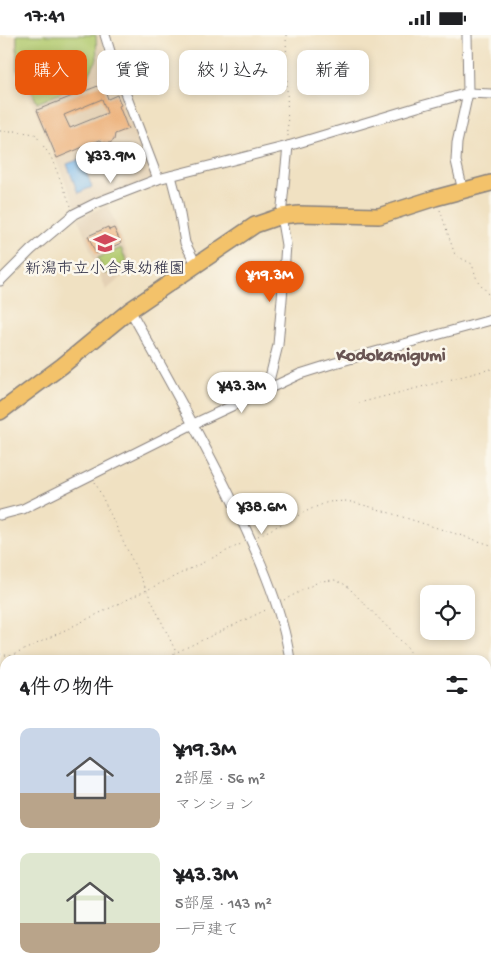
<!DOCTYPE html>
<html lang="ja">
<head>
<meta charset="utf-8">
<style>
  body { margin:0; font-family:"Gochi Hand","Klee One",sans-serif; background:#f2f2f2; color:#202124; height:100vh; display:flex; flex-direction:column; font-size:19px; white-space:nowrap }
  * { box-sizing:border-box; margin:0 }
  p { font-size:16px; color:#757577 }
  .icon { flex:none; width:28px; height:28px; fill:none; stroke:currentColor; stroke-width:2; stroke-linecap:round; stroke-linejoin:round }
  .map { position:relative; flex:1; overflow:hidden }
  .drawer { position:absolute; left:0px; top:620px; width:491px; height:320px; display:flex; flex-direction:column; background:#fff; border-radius:15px 15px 0 0; box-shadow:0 2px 8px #0003 }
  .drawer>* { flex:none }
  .top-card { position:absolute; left:15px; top:15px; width:461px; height:45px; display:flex; gap:10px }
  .controls { position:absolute; left:420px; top:550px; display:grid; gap:10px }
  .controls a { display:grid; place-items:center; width:55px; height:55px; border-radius:10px; background:#fff; box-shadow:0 2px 8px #0003; font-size:25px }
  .price { position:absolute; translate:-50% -42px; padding:0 11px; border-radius:18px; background:#fff; color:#222; font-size:16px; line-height:32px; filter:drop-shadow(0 1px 2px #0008) }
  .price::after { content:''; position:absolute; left:50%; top:30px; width:15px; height:11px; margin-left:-8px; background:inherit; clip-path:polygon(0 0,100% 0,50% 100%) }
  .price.on { background:#ea580c; color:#fff }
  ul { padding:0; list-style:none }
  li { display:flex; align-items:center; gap:15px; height:125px; padding:0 20px }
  li span { display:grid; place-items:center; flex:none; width:140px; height:100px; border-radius:10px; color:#555 }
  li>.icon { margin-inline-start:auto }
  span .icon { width:60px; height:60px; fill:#fffc; stroke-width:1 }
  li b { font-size:21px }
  h2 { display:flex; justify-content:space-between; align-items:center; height:60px; padding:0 20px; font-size:21px }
  .chip { padding:0 18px; border-radius:10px; background:#fff; box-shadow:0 2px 8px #0003; font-size:18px; line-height:45px }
  .chip.on { background:#ea580c; color:#fff }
  .status { display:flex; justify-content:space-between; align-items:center; height:35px; padding:0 25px; background:#fff; direction:ltr }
  .status svg { height:14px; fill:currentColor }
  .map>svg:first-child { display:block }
</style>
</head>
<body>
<div class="status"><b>17:41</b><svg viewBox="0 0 49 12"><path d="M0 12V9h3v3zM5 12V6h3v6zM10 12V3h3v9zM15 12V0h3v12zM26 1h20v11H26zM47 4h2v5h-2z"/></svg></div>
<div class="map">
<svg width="491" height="940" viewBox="0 0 491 940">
  <rect width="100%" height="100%" fill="#fbf7ec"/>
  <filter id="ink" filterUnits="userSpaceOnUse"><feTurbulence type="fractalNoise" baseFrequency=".02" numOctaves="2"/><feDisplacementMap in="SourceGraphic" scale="10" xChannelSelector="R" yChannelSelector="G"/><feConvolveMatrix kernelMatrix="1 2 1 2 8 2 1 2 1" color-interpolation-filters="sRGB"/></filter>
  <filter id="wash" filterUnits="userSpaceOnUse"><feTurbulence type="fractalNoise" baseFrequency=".0096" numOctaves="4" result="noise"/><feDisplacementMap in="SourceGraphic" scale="20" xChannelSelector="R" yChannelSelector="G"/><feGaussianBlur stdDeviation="1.12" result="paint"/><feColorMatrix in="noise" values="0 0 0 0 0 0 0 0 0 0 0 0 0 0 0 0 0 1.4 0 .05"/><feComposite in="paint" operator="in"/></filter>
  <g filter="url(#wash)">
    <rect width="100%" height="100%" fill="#f0e1c2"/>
    <g fill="#e4d1b5">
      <path d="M15,0H101V5L155,142L76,173L20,38H15Z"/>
      <path d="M108,170L133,233L106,255L78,183Z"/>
    </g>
    <g fill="#b2ca6f" stroke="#6a7655">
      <path d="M17,0H96L97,24L85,48L37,68L23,35H17Z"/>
      <path d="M121,213L127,227L105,239L98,223Z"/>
    </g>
    <path fill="#77b7eb" stroke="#4c6c93" d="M81,124L92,152L78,158L67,129Z"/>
    <g id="blocks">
      <g fill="#edb47f" fill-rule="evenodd">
        <path d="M103,49L108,64L117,60L121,70L119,71L128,94L115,99L114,105L110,108H105L100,105L57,123L37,75ZM102,64L107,78L70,93L64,80Z"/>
        <path d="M108,192L109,195L114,193L121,208L96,219L88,201Z"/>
      </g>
    </g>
  </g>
  <g filter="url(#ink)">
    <use href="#blocks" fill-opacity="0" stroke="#89827e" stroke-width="1"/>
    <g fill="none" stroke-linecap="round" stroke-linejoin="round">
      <defs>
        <g id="street">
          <path d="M105,0L113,26L158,144"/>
          <path d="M171,141L178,168L185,208L196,229"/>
          <path d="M463,156L456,126L457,108L468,58L467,0"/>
          <path d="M0,246L31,215L74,179L96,168L158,144L288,111L421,71L468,58L491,59"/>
          <path d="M130,275C164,336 198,396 229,459C253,508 282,570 290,625"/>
          <path d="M267,354L278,310L282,264L286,210L281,181L288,111"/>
          <path d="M0,480L23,474L187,392L300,339L335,328L491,285"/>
          <path d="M0,685L5,687"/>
          <path d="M486,879L491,884"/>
          <path d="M0,903L5,915"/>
          <path d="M14,935L17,940"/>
          <path d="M0,936L5,934"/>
        </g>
        <path id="highway" d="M0,377L62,331L130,275L255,190L281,181L299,179L379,181L435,163L491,148"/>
      </defs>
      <use href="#street" stroke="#89827e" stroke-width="11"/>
      <use href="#highway" stroke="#89827e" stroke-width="18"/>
      <g stroke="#89827e" stroke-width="1" stroke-dasharray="1 4" stroke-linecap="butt">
        <path d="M286,0L288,102"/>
        <path d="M0,96H15L35,99L51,122L71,171"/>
        <path d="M440,175L455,220L472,229L477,245L487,257L491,269"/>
        <path d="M359,368L491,334"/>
        <path d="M95,447L176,617"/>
        <path d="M258,501L311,474L328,467L347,466L371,472L491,510"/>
        <path d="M284,565L320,546L335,545L346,550L406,611L416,625"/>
        <path d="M0,619L10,621L18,618L243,508"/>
        <path d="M11,621L20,625"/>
        <path d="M160,625L268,574"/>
        <path d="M486,700L491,701"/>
        <path d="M486,749L491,757"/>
        <path d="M143,935L146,940"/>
        <path d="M290,935L292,940"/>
        <path d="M372,935L384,940"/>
      </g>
      <use href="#street" stroke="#fff" stroke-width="9"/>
      <use href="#highway" stroke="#f3c26a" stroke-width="15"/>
    </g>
  </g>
  <defs>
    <symbol id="school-bare" viewBox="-9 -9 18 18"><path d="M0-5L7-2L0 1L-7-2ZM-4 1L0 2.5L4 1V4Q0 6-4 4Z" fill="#d1495b" stroke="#fbf7ec" stroke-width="2.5" paint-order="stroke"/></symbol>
  </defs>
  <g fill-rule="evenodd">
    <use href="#school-bare" x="89" y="192" width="32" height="32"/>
  </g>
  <g text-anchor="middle" stroke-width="5" stroke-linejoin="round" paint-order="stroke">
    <g font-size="16" fill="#22223b" stroke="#fbf7ec">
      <text x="105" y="238">新潟市立小合東幼稚園</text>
    </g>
    <g font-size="18" font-weight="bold" fill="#695553" stroke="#fbf7ec">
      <text x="391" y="325">Kodokamigumi</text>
    </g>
  </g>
</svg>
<div class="controls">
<a><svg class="icon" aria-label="locate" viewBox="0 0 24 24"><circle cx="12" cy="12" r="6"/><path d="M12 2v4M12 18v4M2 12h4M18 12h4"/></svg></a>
</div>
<b class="price" style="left:111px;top:149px">¥33.9M</b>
<b class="price on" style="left:270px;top:268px">¥19.3M</b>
<b class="price" style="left:242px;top:379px">¥43.3M</b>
<b class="price" style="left:262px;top:500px">¥38.6M</b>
<div class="top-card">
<a class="chip on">購入</a>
<a class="chip">賃貸</a>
<a class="chip">絞り込み</a>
<a class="chip">新着</a>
</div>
<section class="drawer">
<h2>4件の物件<svg class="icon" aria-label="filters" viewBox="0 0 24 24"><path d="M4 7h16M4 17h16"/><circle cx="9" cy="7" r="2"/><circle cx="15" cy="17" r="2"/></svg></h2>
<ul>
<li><span style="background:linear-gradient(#c9d6e8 65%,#b9a48a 0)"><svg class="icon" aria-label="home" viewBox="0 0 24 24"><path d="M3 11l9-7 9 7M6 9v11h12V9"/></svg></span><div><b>¥19.3M</b><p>2部屋 · 56 m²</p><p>マンション</p></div></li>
<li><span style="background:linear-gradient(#dfe7d0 70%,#b9a48a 0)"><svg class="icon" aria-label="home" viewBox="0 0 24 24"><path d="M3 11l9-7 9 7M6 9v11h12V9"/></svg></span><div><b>¥43.3M</b><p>5部屋 · 143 m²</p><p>一戸建て</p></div></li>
</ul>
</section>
</div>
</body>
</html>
